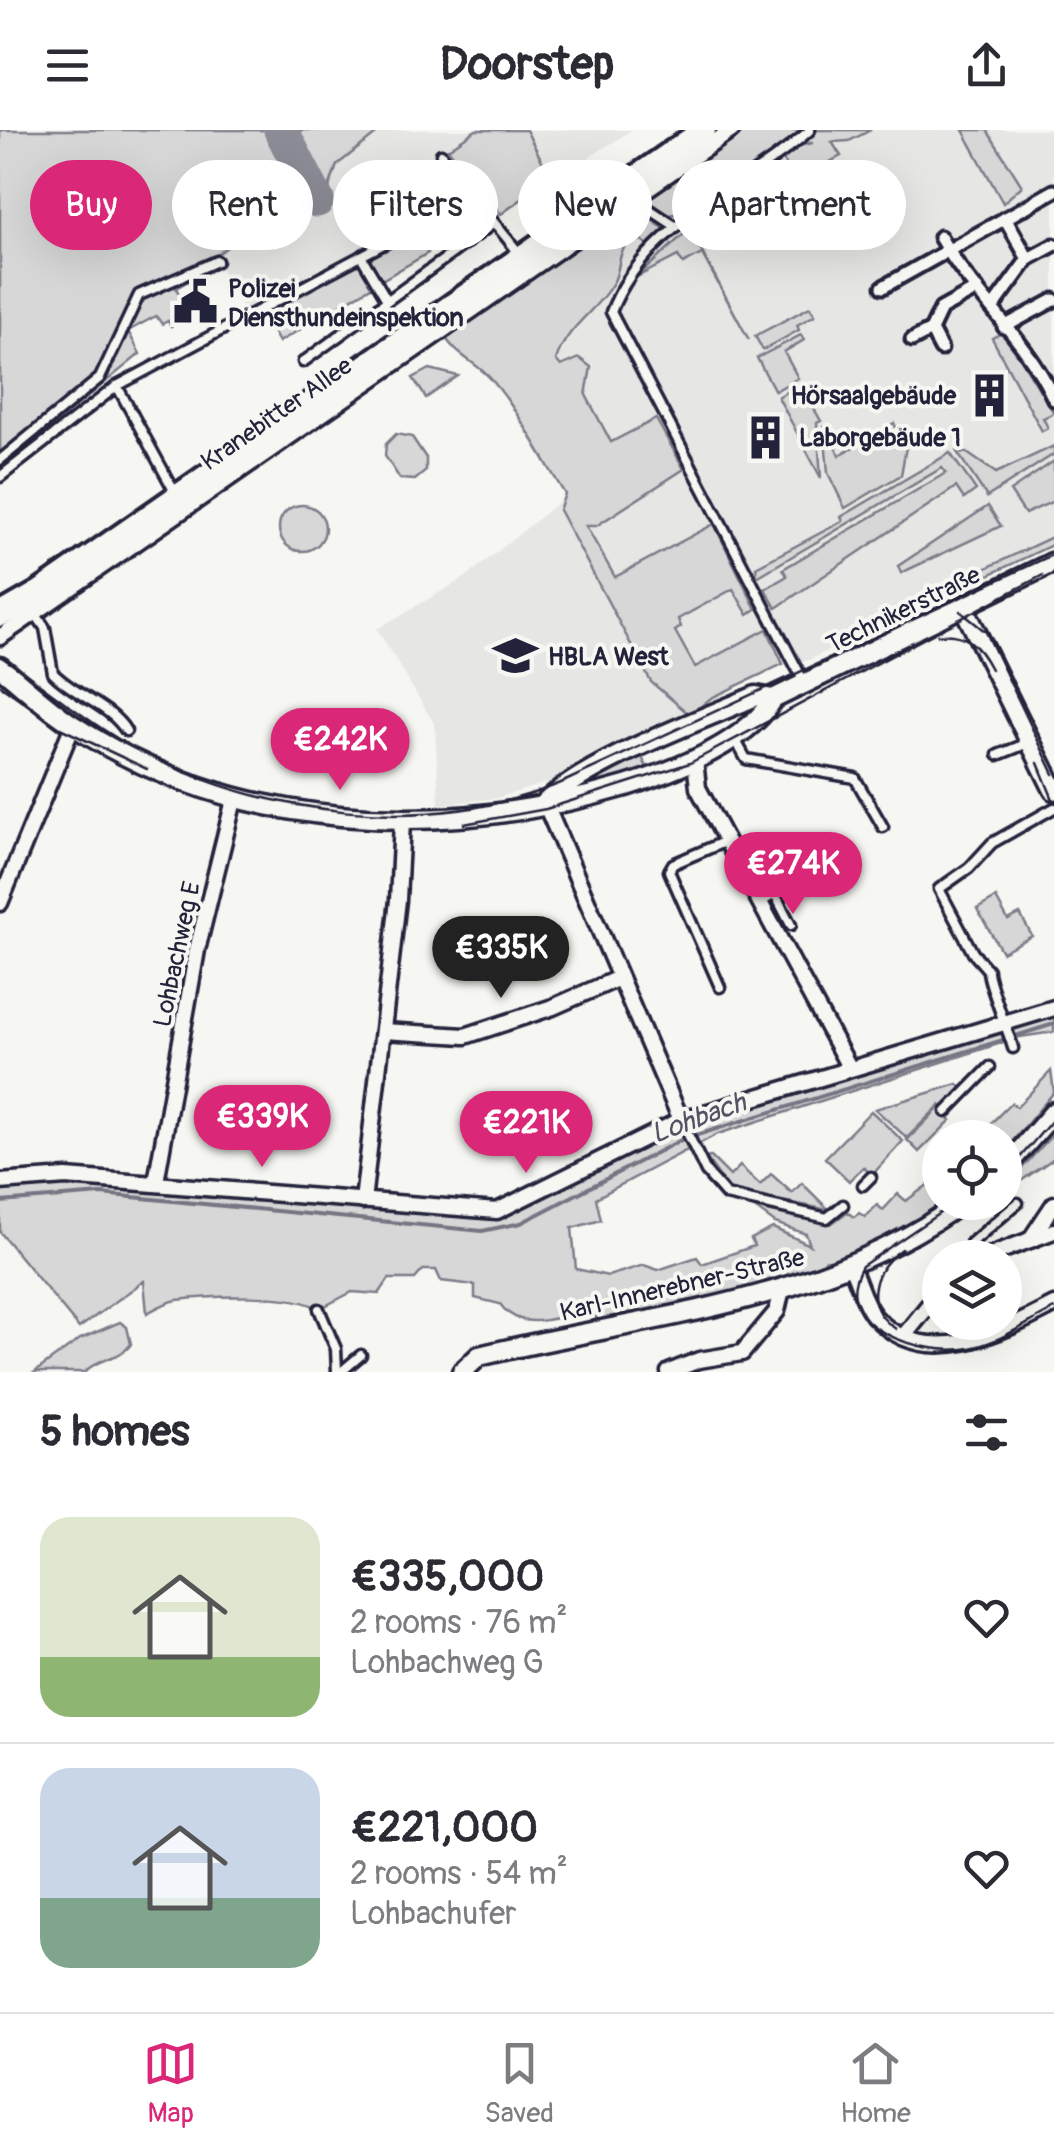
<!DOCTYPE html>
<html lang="en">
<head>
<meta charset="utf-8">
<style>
  body { margin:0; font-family:Pangolin,sans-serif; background:#f2f2f3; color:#2b2b33; height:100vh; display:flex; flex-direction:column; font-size:38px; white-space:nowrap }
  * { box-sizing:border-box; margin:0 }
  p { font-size:32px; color:#7c7c81 }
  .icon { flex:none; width:55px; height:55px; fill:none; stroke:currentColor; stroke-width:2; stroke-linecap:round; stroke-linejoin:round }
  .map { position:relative; height:1242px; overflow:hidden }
  .details { display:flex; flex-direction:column; background:#fff; flex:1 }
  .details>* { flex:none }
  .top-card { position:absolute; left:30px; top:30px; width:995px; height:90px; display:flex; gap:20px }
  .controls { position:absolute; left:922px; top:990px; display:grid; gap:20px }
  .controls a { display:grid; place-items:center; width:100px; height:100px; border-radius:50%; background:#fff; box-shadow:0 10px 40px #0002; font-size:50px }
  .price { position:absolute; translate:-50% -85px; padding:0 22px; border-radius:35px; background:#db2777; color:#fff; font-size:32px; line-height:65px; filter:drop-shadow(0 2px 5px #0008) }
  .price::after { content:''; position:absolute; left:50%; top:60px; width:30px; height:22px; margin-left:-15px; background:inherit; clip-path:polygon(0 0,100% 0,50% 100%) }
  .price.on { background:#222; color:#fff }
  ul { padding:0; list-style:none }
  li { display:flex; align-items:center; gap:30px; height:250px; padding:0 40px }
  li+li { border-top:2px solid #e1e1e2 }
  li span { display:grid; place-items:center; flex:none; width:280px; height:200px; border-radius:30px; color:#555 }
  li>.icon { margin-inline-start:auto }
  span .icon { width:120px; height:120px; fill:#fffc; stroke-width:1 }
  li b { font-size:42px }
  h2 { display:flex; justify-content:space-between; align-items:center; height:120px; padding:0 40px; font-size:42px }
  .tag { padding:0 35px; border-radius:45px; background:#fff; box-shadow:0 10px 40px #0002; font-size:35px; line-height:90px }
  .tag.on { background:#db2777; color:#fff }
  header { display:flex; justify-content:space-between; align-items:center; height:130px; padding:0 40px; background:#fff; font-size:45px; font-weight:800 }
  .tabs { display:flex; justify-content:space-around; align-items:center; height:140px; border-top:2px solid #e1e1e2; background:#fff; font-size:28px; color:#7c7c81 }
  .tabs a { display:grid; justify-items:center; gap:5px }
  .tabs .on { color:#db2777 }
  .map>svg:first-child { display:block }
</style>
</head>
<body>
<header><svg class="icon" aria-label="menu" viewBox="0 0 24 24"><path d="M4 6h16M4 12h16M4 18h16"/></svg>Doorstep<svg class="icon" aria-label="share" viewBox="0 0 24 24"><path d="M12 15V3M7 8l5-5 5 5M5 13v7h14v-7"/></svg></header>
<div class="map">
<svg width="1054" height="1242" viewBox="0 0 1054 1242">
  <rect width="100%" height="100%" fill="#f6f6f2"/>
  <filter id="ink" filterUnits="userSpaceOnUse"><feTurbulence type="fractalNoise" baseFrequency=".01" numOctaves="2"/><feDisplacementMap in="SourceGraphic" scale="20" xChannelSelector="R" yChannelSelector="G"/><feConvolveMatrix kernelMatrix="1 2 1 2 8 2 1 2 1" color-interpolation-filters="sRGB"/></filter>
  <g filter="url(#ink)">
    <g fill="#e6e6e4">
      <path d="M0,0H632L501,84L475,57L244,182L220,137L211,138L140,177L147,191L128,202L140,224L0,338Z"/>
      <path d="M777,0H1054V414L809,530L783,534L559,649L497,668L439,675L435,595L377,499L466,447L565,367L504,266L651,81Z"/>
    </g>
    <g fill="#d7d7d7" stroke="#7c7c89" stroke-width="2.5">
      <path d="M0,0H381L337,35L328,61L318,70L305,79H278L215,126L211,138L176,158L190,185L171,196L168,191L162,194L156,186L128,201L140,224L0,338Z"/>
      <path d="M476,0H526L551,48L501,84L448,19Z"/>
      <path d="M739,0H871L849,11L832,12L841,26L805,45L814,65L806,70L783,29L798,16L813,13H797L675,84L665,86L648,75L649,63Z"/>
      <path d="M963,0H987L1022,56L1003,73Z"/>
      <path d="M632,77L668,101L651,118L642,110C614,113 623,133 614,151C597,182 567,195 556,230L561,236L579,228L591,237L586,265L611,312L656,289L684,339L596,396H586L615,447L714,394L756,479L748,485L733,459L678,489L681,497L675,501L695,537L767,499L783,534L711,568L690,585L651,552L559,380L565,364C541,326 521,284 491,249C476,232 458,227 445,207Z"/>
      <path d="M416,103L428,123L380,151L367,130Z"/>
      <path d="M685,103L702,122L749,210L702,124L683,134L678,126L637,147Z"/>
      <path d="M362,133L374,155L279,212L263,184Z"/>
      <path d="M810,177L815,185L797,195L799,200L763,220L755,206Z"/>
      <path d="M1004,202L1054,283L1043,288L1048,298L1042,301L992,208Z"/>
      <path d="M801,205L804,210L784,222L798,248L775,261L757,228Z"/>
      <path d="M430,239L458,246L426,268L413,248Z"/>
      <path d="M788,261L792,268L799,264L803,270L808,268L821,291L817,293L821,348L778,267Z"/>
      <path d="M894,293L906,317L901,345L845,378L828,343L824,296L840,325Z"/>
      <path d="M396,304L412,307L426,328V341L415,350L400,349L385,326L386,314Z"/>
      <path d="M1054,316V324L987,367L957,322L967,323L996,343Z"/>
      <path d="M950,323L976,360L964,369L956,357L776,478L765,459L787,446L783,439L946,343L942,338L757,447L756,437L843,391L841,387Z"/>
      <path d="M1054,331V371L1025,384L1010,361Z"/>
      <circle cx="302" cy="398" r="23"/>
      <path d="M988,376L1001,396L901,443L898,436Z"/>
      <path d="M1054,406V414L864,504L861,497Z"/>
      <path d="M641,625L650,644L569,661Z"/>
      <path d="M996,768L1008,790L1020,784L1032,806L1002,822L977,779Z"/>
      <path d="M1054,885V902L1020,907L718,1004L596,1068L601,1090L572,1098L576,1139L608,1146L644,1135L658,1140L697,1127L702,1134L754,1116L751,1109L773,1098L810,1115L806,1104L775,1093L752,1076L831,1094L847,1082L854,1087L859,1083L865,1087L877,1075L883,1080L898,1064L906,1071L940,1046V1072L944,1073C919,1090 854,1136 824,1130L830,1134L824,1147L601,1197L590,1175C563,1188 521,1204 500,1174L475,1168V1155L441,1151L436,1140H423L415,1149H389L379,1164L352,1162L319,1179C295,1162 207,1166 177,1170C166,1172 157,1178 147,1183L144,1151L79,1198L0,1102V1052L66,1047L481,1082L643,1010Z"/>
      <path d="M1051,941L1054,962L1005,1020V1008L977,1007L1011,973L1017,977Z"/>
      <path d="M958,954L963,960L945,979L940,975L907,1008L875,979Z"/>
      <path d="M939,978L951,990L919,1022L907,1010Z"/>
      <path d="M871,981L903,1011L872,1045L863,1037L849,1051L825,1028Z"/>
      <path d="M1054,1003V1028L1005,1062V1057Z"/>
      <path d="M710,1026L730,1046L740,1036L760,1055L771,1044L792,1063L802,1053L829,1080L730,1061L707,1029Z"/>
      <path d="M120,1192L127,1197L131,1214C120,1230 98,1227 85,1242H35L80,1209Z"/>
    </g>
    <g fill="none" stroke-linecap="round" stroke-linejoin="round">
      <path stroke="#757583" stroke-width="4" d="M0,1072L101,1064L482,1101L521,1093L681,1010L1054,894"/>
      <path stroke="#8c8c96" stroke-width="35" d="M281,0L317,70"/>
      <defs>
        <g id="service">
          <path d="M441,24L483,79"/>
          <path d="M634,69L675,96L710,87"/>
          <path d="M387,170L361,126L441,84L483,79L519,123"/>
          <path d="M303,232L494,93"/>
          <path d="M0,330L100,248L139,165L217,131"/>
          <path d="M0,347L117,256"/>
          <path d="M176,364L117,256L361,126"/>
          <path d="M35,483L45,498L53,543C74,565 111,576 126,601"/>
          <path d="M805,554L611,182C645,93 743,60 810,0"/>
          <path d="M735,609L746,629L855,648L883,697"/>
          <path d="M998,625L1028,613"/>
          <path d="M761,772L775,764L791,795"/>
          <path d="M720,857L669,741L673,734L726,711"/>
          <path d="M1013,918C1009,903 987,850 988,840L973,823L939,759L969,738L992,713L1054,678"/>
          <path d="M946,982L990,937"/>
          <path d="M681,990L706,1042L726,1065L827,1088L843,1075"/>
          <path d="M863,1055L871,1047"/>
          <path d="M966,1128L971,1113L1018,1073"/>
          <path d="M319,1179L336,1219L337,1242"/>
          <path d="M341,1242L361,1225"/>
        </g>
        <g id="pedestrian">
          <path d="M1005,88L1028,129"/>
          <path d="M940,107C972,164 1027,209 1054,269"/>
          <path d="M883,157L1054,61"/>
          <path d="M993,177L1028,129L1054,115"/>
          <path d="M1004,197L1054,170"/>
          <path d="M931,200L941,219"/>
          <path d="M912,210L931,200L941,179L977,159"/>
        </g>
        <g id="minor">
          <path d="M0,507L732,0"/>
          <path d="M695,630L698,658L849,937"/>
          <path d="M545,673L681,990"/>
          <path d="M0,773L73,595"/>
          <path d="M383,901L465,906L553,877L619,848"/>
          <path d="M0,1052L66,1047L497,1081L681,990L1054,878"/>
          <path d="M156,1052L197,820L235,666"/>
          <path d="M363,1071L398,770L402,692"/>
          <path d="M1054,1074L1030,1110L1054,1101"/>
          <path d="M982,1128L1030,1110"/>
          <path d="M851,1136C859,1153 863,1172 874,1186C925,1242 1001,1203 1054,1175"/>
          <path d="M903,1207L940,1161"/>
          <path d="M669,1242L699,1230L742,1223L777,1181L782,1159"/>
        </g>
        <g id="tertiary">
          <path d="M964,478L1054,660"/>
          <path d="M0,537C24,556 46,577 71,594C235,703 443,710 626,656C674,641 746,614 773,569"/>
          <path d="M545,673C590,630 696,592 756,566L773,569L1054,432"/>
          <path d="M1005,1038L1054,982"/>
          <path d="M462,1242L479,1226C642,1186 824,1175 962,1072"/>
        </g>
        <path id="primary" d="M0,485L40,462L704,0"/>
      </defs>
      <use href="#service" stroke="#22223b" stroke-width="15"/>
      <use href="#pedestrian" stroke="#22223b" stroke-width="19"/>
      <use href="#minor" stroke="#22223b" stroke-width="21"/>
      <use href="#tertiary" stroke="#22223b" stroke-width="25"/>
      <use href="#primary" stroke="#22223b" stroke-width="30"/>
      <use href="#service" stroke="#f6f6f2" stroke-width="8"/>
      <use href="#pedestrian" stroke="#f6f6f2" stroke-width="11"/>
      <use href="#minor" stroke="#f6f6f2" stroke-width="14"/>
      <use href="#tertiary" stroke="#f6f6f2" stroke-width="18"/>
      <use href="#primary" stroke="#f6f6f2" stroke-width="22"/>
      <g stroke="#22223b" stroke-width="2.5">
        <path d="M960,481L986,502L1054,644"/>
        <path d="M938,505C966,501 979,516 991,539"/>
        <path d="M0,526C47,557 89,594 139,621C264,686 429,707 561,653L1054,424"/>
        <path d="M0,555L60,598L147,639"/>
        <path d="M1038,633L1054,672"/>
        <path d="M464,694L546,679L690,633L1043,445"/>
        <path d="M1005,1045L1054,988"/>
        <path d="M956,1072L862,1136C826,1198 925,1227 970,1218C1000,1212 1027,1193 1054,1179"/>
        <path d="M896,1199C861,1176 872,1140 902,1119"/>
      </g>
    </g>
  </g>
  <defs>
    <symbol id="civic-bare" viewBox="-9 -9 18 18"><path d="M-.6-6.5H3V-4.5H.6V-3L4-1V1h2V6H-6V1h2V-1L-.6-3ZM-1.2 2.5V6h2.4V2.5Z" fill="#22223b" stroke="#f6f6f2" stroke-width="2.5" paint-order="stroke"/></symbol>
    <symbol id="building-bare" viewBox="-9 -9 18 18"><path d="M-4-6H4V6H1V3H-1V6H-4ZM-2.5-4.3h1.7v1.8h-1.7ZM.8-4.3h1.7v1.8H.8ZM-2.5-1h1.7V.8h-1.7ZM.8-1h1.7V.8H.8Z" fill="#22223b" stroke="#f6f6f2" stroke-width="2.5" paint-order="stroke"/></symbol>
    <symbol id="school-bare" viewBox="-9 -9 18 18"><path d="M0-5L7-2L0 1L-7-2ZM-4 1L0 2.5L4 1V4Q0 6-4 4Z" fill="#22223b" stroke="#f6f6f2" stroke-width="2.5" paint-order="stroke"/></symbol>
  </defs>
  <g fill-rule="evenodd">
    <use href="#civic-bare" x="164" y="140" width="63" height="63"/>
    <use href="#building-bare" x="958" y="234" width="63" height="63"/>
    <use href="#building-bare" x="734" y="276" width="63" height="63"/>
    <use href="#school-bare" x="484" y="494" width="63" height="63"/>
  </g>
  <g text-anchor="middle" stroke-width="8" stroke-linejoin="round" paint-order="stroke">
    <g font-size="25" font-weight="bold" fill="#22223b" stroke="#f6f6f2" text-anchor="start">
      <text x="228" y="167">Polizei<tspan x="228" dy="29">Diensthundeinspektion</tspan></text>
      <text x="956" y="274" text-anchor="end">Hörsaalgebäude</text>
      <text x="799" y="316">Laborgebäude 1</text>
      <text x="548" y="535">HBLA West</text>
    </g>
    <g font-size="25" fill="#22223b" stroke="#f6f6f2">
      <text transform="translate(276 283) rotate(-35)" y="9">Kranebitter Allee</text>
      <text transform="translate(903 479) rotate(-26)" y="9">Technikerstraße</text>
      <text transform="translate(176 824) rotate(-78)" y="9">Lohbachweg E</text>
      <text transform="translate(682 1154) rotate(-13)" y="9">Karl-Innerebner-Straße</text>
    </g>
    <g font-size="28" font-style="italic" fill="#535365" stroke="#f6f6f2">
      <text transform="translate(698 987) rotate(-20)" y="10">Lohbach</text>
    </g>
  </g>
</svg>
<div class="controls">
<a><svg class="icon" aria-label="locate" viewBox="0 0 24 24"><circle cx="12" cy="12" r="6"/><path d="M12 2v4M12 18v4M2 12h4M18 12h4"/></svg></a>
<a><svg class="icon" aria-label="layers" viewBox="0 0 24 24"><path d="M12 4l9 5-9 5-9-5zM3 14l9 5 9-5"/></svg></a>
</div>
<b class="price" style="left:340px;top:663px">€242K</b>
<b class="price" style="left:793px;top:787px">€274K</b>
<b class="price on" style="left:501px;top:871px">€335K</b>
<b class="price" style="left:262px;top:1040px">€339K</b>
<b class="price" style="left:526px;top:1046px">€221K</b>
<div class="top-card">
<a class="tag on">Buy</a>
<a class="tag">Rent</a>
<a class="tag">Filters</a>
<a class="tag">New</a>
<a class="tag">Apartment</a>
</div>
</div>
<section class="details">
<h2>5 homes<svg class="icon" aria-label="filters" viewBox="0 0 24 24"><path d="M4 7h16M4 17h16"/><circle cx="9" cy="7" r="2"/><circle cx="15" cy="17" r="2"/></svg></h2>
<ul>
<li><span style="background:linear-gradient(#dfe7d0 70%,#8fb573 0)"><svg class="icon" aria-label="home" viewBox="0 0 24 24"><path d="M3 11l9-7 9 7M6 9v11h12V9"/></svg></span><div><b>€335,000</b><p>2 rooms · 76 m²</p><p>Lohbachweg G</p></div><svg class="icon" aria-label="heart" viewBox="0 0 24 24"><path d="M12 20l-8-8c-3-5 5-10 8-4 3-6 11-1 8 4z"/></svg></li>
<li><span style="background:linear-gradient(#c9d6e8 65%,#7fa58c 0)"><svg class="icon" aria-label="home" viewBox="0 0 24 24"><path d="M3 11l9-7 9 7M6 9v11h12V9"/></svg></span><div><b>€221,000</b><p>2 rooms · 54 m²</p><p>Lohbachufer</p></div><svg class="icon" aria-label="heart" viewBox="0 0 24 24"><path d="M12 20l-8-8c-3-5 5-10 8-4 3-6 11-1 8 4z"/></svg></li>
</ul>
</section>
<nav class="tabs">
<a class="on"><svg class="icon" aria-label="map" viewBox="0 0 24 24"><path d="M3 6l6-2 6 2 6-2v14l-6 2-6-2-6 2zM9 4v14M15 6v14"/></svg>Map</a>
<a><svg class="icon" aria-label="saved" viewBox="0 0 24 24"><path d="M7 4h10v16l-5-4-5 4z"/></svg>Saved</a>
<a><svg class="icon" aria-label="home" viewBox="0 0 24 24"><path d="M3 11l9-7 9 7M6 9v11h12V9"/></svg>Home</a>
</nav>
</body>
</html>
